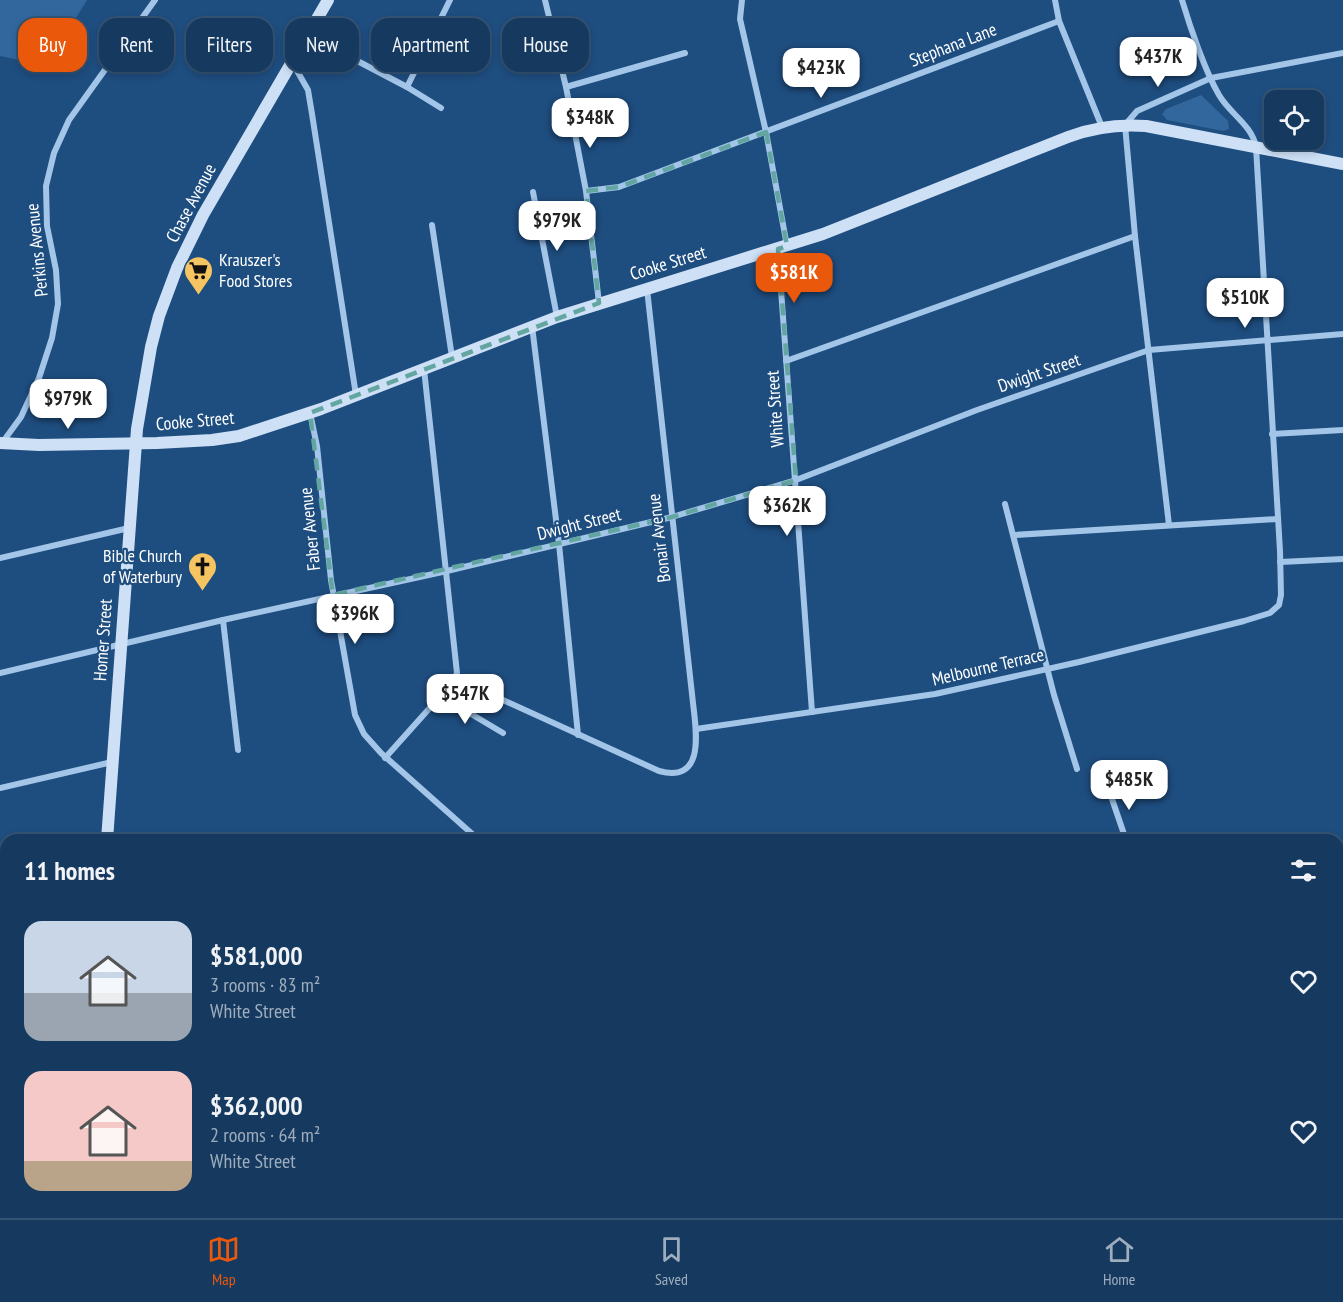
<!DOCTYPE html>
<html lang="en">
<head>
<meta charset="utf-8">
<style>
  body { margin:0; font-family:"PT Sans Narrow",sans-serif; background:#1f4165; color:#f1f3f6; height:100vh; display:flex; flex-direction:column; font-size:22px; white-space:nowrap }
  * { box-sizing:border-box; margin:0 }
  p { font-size:20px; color:#9eadbd }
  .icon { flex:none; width:33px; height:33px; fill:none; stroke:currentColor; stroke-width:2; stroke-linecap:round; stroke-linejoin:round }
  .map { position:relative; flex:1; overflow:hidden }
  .sheet { position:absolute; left:0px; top:834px; width:1344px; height:384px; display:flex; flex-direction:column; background:#163a5f; border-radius:18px 18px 0 0; box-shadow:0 3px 9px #0003,0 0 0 2px #355474 }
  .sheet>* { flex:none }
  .hud { position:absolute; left:18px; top:18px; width:600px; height:54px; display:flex; gap:12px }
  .controls { position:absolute; left:1264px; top:90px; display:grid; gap:12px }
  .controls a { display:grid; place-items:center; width:60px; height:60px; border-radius:12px; background:#163a5f; box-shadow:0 3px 9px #0003,0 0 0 2px #355474; font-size:30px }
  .price { position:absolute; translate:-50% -51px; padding:0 14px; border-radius:12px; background:#fff; color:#222; font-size:20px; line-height:39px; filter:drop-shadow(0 2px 3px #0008) }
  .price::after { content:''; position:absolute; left:50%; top:36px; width:18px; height:14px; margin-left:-9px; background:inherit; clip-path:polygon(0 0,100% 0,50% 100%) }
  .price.current { background:#ea580c; color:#fff }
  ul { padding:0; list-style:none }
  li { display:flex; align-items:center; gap:18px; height:150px; padding:0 24px }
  li span { display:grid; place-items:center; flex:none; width:168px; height:120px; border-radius:18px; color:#555 }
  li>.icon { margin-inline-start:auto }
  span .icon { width:72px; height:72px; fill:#fffc; stroke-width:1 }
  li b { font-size:26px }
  h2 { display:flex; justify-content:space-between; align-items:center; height:72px; padding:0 24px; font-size:26px }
  .pill { padding:0 21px; border-radius:18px; background:#163a5f; box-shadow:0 3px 9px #0003,0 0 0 2px #355474; font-size:21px; line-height:54px }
  .pill.current { background:#ea580c; color:#fff }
  .dock { display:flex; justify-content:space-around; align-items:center; height:84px; border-top:2px solid #355474; background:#163a5f; font-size:16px; color:#9eadbd }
  .dock a { display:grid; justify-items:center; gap:3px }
  .dock .current { color:#ea580c }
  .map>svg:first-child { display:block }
</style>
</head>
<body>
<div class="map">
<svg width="1343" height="1218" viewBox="0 0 1343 1218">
  <rect width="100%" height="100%" fill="#1e4d7f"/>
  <g fill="#31679d">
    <path d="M0,0H87L47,66L0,56Z"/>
    <path d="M1201,95L1228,121L1229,129L1223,131L1167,120L1162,114L1166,109Z"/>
  </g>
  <g fill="#4b6e93" stroke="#95c0e9" stroke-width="1.5">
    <path d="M1338,1150L1343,1151V1183L1338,1181Z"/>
    <path d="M1007,1212H1098L1082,1218H997Z"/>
  </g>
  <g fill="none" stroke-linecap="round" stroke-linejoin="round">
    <path stroke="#95c0e9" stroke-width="2" d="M562,1218L576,1212"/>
    <g stroke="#a2c5e8" stroke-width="6">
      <path d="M545,0L566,87L586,191L599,303"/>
      <path d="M742,0L740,19L766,132L787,246"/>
      <path d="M1055,0L1059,21L1102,127"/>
      <path d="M308,35L407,87L441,108"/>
      <path d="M292,62L308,90L312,114L356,395"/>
      <path d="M407,87L450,0"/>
      <path d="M566,87L685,53"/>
      <path d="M586,191L619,187L1059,21"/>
      <path d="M533,192L557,317"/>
      <path d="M432,225L452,357"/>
      <path d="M778,249L812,712"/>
      <path d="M532,326L559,544L578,735"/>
      <path d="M786,361L1135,236"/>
      <path d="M310,413L317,446L331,580L355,715L364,734L381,753L479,840"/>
      <path d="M1272,434L1343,430"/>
      <path d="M2,443L21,417L39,378L52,338L58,304L56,270L47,226L46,186L54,153L69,120L155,0"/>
      <path d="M1005,504L1054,695L1077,769"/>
      <path d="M1169,525L1135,236L1125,125L1137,111L1211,78L1343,53"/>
      <path d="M1014,535L1278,519"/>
      <path d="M0,558L129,528"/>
      <path d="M1280,562L1343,559"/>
      <path d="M223,620L238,750"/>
      <path d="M0,673L223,620L447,571L672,517L796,480L977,410L1149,350L1343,334"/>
      <path d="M456,677L503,700L659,771C706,784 696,730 693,703L647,289"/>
      <path d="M443,694L456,705L503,733"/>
      <path d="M696,729L935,694L1079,662L1244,621L1270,613L1279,605L1281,595L1280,551L1256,147C1252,125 1230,114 1219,95C1205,71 1190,27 1182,0"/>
      <path d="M385,758L453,682L457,673L424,369"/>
      <path d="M1111,785L1112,799L1126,840"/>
      <path d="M0,788L112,762"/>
      <path d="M0,899L6,898"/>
      <path d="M0,1097L6,1096"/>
      <path d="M0,1211L1,1218"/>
    </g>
    <g stroke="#cde0f6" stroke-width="12">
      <path d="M0,443L39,445L157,443L212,440L239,436L321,409L557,317L823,234L1068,137C1094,127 1118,124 1146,126L1343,164"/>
      <path d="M107,840L137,429L151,347L159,316L177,268L203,215L328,0"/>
      <path d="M1338,938L1343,937"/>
      <path d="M1338,1111H1343"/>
      <path d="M203,1212L207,1218"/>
      <path d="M121,1218L129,1212"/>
    </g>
    <defs>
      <g id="rail">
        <path d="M0,1040L6,1039"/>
        <path d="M1338,1074L1343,1075"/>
        <path d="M1338,1123L1343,1124"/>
        <path d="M758,1218L769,1212"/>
      </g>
    </defs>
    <use href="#rail" stroke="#fff" stroke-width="4.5"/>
    <use href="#rail" stroke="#1e4d7f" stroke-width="2" stroke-dasharray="7" stroke-linecap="butt"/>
  </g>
  <path fill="none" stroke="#63a6a1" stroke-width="4.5" stroke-dasharray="12 8" stroke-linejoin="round" d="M766,132L787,246L778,249L796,480L672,517L333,595L310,413L599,303L586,191L619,187Z"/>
  <defs>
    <symbol id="supermarket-pin" viewBox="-11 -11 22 30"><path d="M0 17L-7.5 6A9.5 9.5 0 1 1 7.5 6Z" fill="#f6c561" stroke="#1e4d7f"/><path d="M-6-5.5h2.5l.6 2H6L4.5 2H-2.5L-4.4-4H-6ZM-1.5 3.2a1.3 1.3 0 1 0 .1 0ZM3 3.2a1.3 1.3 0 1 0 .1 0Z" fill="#111"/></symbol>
    <symbol id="church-pin" viewBox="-11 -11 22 30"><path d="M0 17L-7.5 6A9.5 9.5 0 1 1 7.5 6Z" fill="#f6c561" stroke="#1e4d7f"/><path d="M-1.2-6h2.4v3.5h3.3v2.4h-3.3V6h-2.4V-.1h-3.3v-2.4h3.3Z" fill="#111"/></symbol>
  </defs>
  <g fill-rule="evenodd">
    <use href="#supermarket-pin" x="182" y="254" width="33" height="45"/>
    <use href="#church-pin" x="186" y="550" width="33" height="45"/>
  </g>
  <g text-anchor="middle" stroke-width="4.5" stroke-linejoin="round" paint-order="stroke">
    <g font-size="18" fill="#fff" stroke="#1e4d7f">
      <text transform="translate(953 45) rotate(-21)" y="6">Stephana Lane</text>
      <text transform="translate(191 203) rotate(-62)" y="6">Chase Avenue</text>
      <text transform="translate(37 250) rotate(-96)" y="6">Perkins Avenue</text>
      <text transform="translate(668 263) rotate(-17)" y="6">Cooke Street</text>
      <text transform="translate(1039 373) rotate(-19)" y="6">Dwight Street</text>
      <text transform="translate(775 409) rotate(-94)" y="6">White Street</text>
      <text transform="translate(195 421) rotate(-5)" y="6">Cooke Street</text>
      <text transform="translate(579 524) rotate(-14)" y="6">Dwight Street</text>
      <text transform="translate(310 529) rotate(-96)" y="6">Faber Avenue</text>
      <text transform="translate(659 538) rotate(-97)" y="6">Bonair Avenue</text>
      <text transform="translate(103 640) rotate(-86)" y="6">Homer Street</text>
      <text transform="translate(988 667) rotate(-13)" y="6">Melbourne Terrace</text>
    </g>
    <g font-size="18" fill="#fff" stroke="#1e4d7f" text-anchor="start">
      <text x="219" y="266">Krauszer's<tspan x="219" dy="21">Food Stores</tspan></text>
      <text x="182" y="562" text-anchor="end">Bible Church<tspan x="182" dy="21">of Waterbury</tspan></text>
    </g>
  </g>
</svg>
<div class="controls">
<a><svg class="icon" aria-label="locate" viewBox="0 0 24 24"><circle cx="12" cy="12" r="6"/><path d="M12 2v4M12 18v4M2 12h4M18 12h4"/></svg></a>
</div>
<b class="price" style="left:1158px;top:88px">$437K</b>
<b class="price" style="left:821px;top:99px">$423K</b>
<b class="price" style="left:590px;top:149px">$348K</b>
<b class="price" style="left:557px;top:252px">$979K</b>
<b class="price current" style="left:794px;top:304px">$581K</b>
<b class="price" style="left:1245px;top:329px">$510K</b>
<b class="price" style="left:68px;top:430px">$979K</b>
<b class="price" style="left:787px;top:537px">$362K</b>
<b class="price" style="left:355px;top:645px">$396K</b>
<b class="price" style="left:465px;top:725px">$547K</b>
<b class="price" style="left:1129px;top:811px">$485K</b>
<div class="hud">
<a class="pill current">Buy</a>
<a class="pill">Rent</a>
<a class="pill">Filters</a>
<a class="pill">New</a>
<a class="pill">Apartment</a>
<a class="pill">House</a>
</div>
<section class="sheet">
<h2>11 homes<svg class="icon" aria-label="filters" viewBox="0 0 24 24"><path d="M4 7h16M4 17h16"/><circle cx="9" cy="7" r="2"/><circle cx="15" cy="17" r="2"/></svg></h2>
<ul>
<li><span style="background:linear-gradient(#c9d6e8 60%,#9aa5b1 0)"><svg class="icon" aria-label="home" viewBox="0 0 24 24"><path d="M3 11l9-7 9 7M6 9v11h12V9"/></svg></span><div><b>$581,000</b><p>3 rooms · 83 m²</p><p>White Street</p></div><svg class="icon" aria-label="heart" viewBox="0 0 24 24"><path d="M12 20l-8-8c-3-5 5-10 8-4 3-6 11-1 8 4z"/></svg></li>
<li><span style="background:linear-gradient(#f6c9c9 75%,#b9a48a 0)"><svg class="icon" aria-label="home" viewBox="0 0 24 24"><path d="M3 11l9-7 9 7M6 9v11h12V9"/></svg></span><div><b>$362,000</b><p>2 rooms · 64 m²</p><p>White Street</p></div><svg class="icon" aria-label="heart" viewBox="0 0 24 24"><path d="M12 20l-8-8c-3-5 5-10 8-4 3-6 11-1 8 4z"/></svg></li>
</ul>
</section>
</div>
<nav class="dock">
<a class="current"><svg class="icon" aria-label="map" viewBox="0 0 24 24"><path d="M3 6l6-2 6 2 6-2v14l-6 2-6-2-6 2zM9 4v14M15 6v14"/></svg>Map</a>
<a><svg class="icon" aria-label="saved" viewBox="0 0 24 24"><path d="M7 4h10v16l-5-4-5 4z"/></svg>Saved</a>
<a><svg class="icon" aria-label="home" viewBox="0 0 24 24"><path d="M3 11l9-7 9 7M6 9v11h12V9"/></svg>Home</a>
</nav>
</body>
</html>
